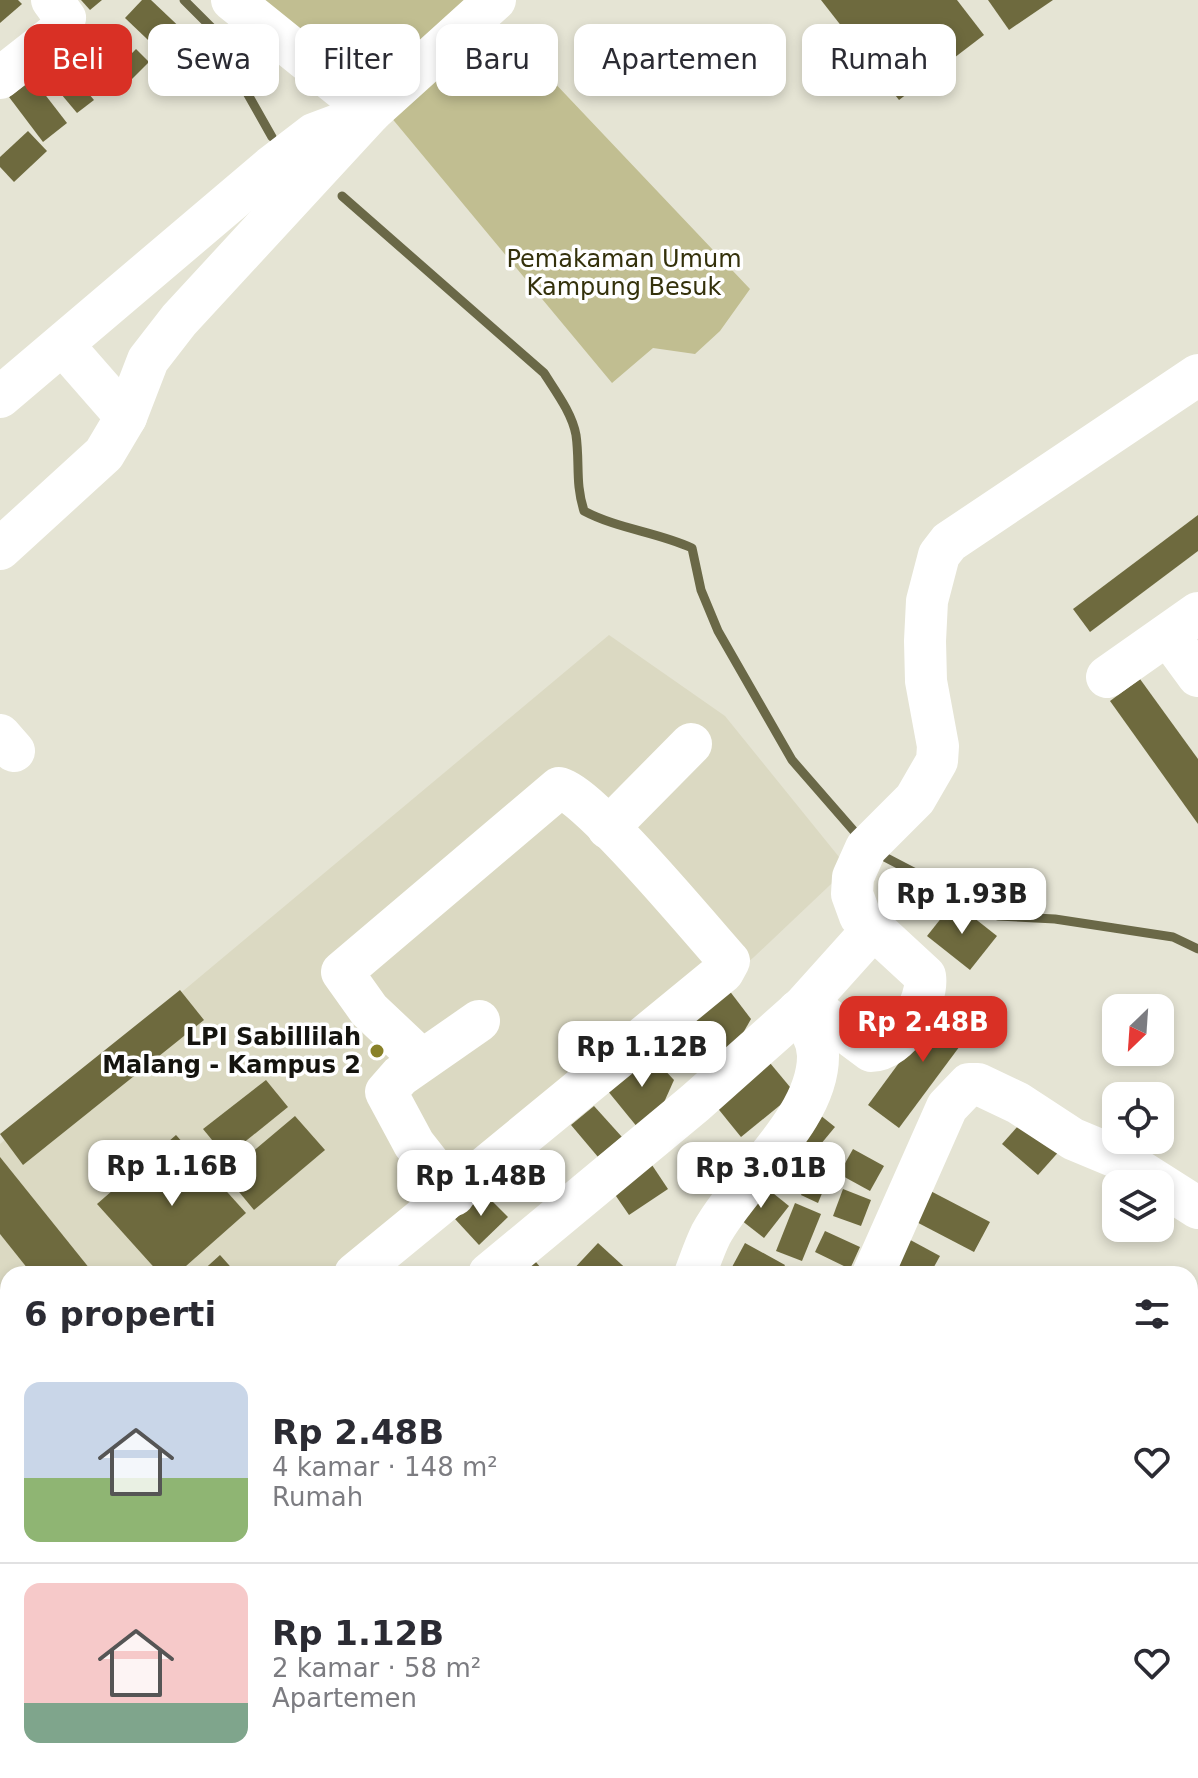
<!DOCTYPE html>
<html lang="id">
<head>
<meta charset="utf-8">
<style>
  body { margin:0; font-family:"DejaVu Sans",sans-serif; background:#f7f7f7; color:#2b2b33; height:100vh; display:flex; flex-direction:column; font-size:30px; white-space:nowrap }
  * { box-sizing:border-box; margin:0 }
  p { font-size:26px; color:#7c7c81 }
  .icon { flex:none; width:44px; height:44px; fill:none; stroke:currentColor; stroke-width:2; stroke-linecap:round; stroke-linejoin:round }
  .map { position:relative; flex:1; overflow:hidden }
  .panel { position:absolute; left:0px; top:1266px; width:1198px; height:512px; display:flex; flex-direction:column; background:#fff; border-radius:24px 24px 0 0; box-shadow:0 4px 12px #0003 }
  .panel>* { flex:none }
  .guide { position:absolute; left:24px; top:24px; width:1150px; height:72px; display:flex; gap:16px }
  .needle { width:52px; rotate:205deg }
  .buttons { position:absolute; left:1102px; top:994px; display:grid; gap:16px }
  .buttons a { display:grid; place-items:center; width:72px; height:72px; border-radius:16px; background:#fff; box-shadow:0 4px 12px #0003; font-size:40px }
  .price { position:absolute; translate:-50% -68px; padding:0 18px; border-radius:16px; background:#fff; color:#222; font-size:26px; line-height:52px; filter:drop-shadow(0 2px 4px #0008) }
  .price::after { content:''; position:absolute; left:50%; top:48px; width:24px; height:18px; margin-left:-12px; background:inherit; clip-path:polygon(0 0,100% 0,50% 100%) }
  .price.on { background:#d93025; color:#fff }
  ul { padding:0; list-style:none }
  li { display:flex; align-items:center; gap:24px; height:200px; padding:0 24px }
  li+li { border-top:2px solid #e1e1e2 }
  li span { display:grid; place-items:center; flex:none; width:224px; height:160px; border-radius:16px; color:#555 }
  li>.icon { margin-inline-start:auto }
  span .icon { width:96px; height:96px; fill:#fffc; stroke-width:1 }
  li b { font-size:34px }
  h2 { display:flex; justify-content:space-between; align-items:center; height:96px; padding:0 24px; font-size:34px }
  .pill { padding:0 28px; border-radius:16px; background:#fff; box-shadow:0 4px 12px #0003; font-size:28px; line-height:72px }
  .pill.on { background:#d93025; color:#fff }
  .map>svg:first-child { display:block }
</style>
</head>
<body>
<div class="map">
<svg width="1198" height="1778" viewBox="0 0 1198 1778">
  <rect width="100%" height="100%" fill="#e5e4d4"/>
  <path fill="#dbd9c2" d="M609,635L725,716L848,868L754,957L374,1274H8V1372L0,1369V1144Z"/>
  <g fill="#c1be91">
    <path d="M235,0H475L352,107Z"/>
    <path d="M495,20L750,289L720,331L695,354L653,348L612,383L390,116Z"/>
  </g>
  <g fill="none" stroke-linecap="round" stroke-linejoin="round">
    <g stroke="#6a6847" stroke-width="9">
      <path d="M184,0L230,46L244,68L246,91L272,137"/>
      <path d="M342,196L544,373C556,392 572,413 576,435C580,463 575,483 584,511C618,529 657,532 692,548L701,590L718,631L792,760L860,838"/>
      <path d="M877,853L998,916L1055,919L1173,937L1198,949"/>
      <path d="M0,1379L8,1383"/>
    </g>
  </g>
  <g fill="#6e6a3e">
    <path d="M0,0H18L22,4L0,23Z"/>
    <path d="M81,0H102L90,10Z"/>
    <path d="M142,0H151L189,36L168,59L125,18Z"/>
    <path d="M821,0H957L984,35L899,100Z"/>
    <path d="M988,0H1053L1009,30Z"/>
    <path d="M51,49L94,100L77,113L35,63Z"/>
    <path d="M136,49L149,62L121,90L108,78Z"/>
    <path d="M33,79L67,123L43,142L9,97Z"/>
    <path d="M28,131L47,151L14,182L0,167V157Z"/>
    <path d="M1198,515V551L1090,632L1073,609Z"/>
    <path d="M1140,679L1198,759V824L1110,701Z"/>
    <path d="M954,902L997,936L970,970L927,936Z"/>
    <path d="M722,981L751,1019L734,1049L710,1056L681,1019Z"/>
    <path d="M180,990L204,1020L23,1165L0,1134Z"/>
    <path d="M946,999L977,1023L899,1128L868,1105Z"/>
    <path d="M679,1025L701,1049L674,1073L652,1050Z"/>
    <path d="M647,1051L674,1080L661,1109L638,1128L607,1090Z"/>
    <path d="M765,1057L795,1093L741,1137L711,1100Z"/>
    <path d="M266,1080L288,1107L226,1157L203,1129Z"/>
    <path d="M594,1106L622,1137L598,1157L571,1125Z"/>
    <path d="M815,1111L835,1127L806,1162L786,1145Z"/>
    <path d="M295,1116L325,1150L254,1210L225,1175Z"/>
    <path d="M1026,1117L1062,1148L1038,1175L1002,1144Z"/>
    <path d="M176,1135L246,1213L177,1274H160L97,1204Z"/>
    <path d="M853,1149L884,1166L870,1191L839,1174Z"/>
    <path d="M646,1156L668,1189L629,1215L607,1183Z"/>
    <path d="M0,1157L94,1274H32L0,1234Z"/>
    <path d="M814,1166L830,1174L818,1203L801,1195Z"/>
    <path d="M758,1181L789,1206L764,1238L732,1213Z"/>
    <path d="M919,1185L990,1222L974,1252L903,1215Z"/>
    <path d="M843,1189L871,1200L861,1226L833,1216Z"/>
    <path d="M483,1192L508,1217L479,1245L455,1219Z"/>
    <path d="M795,1203L821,1214L802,1261L776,1251Z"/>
    <path d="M825,1231L860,1247L850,1269L815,1252Z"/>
    <path d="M903,1236L940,1256L930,1274H886Z"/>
    <path d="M598,1243L632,1274H569Z"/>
    <path d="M745,1243L785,1265L780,1274H744L732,1267Z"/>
    <path d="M220,1255L237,1274H199Z"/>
    <path d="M530,1255L546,1274H508Z"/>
    <path d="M796,1266L813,1274H793Z"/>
    <path d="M1190,1485L1198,1491V1514L1190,1524Z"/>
    <path d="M0,1487L8,1496V1541L0,1548Z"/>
    <path d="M8,1543V1588L0,1594V1550Z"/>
    <path d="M1190,1556L1198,1561V1590L1190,1585Z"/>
    <path d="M8,1704V1769L0,1777V1711Z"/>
    <path d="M1190,1759L1198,1767V1778H1162L1154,1770H1190Z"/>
    <path d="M264,1770H338L330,1778H255Z"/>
    <path d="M365,1770H418L425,1778H356Z"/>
    <path d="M689,1770H750L742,1778H682Z"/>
    <path d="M775,1770H811L802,1778H782Z"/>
    <path d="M1005,1770H1054L1047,1778H997Z"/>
    <path d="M1057,1770H1077L1070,1778H1050Z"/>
    <path d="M1093,1770H1113L1118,1774L1114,1778H1085Z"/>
  </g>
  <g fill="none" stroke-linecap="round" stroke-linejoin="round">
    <g stroke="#fff" stroke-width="42">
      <path d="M232,0L371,112"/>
      <path d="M0,78L61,30L65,18L52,0"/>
      <path d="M63,345L126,417"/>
      <path d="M0,397L271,167L314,134L362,116"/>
      <path d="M0,549L104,454L126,417L148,360L179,320L371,112L495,0"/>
      <path d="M1168,635L1198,676"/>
      <path d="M1107,677L1198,613"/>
      <path d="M0,735L14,751"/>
      <path d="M608,828L691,744"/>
      <path d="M803,1007L816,1010L871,1051C899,1051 929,1002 925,976L860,916L852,894L853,877L866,848L915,799L937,761L938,746L926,681L925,641L927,601L939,555L949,542L1198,375"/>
      <path d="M454,1195L414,1144L386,1092L400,1076L479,1021"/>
      <path d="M355,1274L723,972L729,961C703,932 587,792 559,788L342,972L369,1010L422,1060"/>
      <path d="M489,1274L695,1103L803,1007L874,928"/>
      <path d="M695,1274C700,1261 705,1246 711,1234C740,1180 819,1119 818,1055C817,1037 808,1024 798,1011"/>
      <path d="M873,1274L947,1107L969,1084H978L1018,1103L1073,1139L1121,1159L1198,1208"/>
      <path d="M0,1413L8,1416"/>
      <path d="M0,1469L8,1463"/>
      <path d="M1190,1530L1198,1519"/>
      <path d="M1190,1702L1198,1690"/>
      <path d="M90,1770L99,1778"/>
      <path d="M941,1770L949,1778"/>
      <path d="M46,1778L62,1770"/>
      <path d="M246,1778L255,1770"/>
      <path d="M496,1778L505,1770"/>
      <path d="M604,1778L612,1770"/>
      <path d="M991,1778L998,1770"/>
      <path d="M1141,1778L1146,1770"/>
    </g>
  </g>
  <circle fill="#898129" stroke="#fff" stroke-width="3" cx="377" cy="1051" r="8"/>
  <g text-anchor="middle" stroke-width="7" stroke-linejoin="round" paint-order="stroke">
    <g font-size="24" fill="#34310b" stroke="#fff">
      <text x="624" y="267">Pemakaman Umum<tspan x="624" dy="28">Kampung Besuk</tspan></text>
    </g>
    <g font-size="24" font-weight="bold" fill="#15140f" stroke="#fff" text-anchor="end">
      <text x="361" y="1045">LPI Sabillilah<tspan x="361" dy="28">Malang - Kampus 2</tspan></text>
    </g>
  </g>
</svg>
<div class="buttons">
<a><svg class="needle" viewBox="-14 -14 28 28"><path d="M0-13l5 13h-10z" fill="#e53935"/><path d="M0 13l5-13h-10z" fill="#7c7c81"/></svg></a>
<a><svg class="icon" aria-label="locate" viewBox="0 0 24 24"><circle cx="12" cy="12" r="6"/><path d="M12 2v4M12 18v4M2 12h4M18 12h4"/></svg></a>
<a><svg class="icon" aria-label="layers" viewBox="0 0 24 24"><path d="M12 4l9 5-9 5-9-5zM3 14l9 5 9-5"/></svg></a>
</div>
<b class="price" style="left:962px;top:936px">Rp 1.93B</b>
<b class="price on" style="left:923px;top:1064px">Rp 2.48B</b>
<b class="price" style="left:642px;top:1089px">Rp 1.12B</b>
<b class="price" style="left:172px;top:1208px">Rp 1.16B</b>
<b class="price" style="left:761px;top:1210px">Rp 3.01B</b>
<b class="price" style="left:481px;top:1218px">Rp 1.48B</b>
<div class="guide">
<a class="pill on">Beli</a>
<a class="pill">Sewa</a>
<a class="pill">Filter</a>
<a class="pill">Baru</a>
<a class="pill">Apartemen</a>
<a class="pill">Rumah</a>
</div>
<section class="panel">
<h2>6 properti<svg class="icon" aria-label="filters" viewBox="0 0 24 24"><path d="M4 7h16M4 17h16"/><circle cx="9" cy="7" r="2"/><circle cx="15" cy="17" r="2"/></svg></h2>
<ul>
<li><span style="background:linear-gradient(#c9d6e8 60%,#8fb573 0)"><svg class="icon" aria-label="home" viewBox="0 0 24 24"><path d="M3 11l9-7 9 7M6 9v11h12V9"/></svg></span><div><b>Rp 2.48B</b><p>4 kamar · 148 m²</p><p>Rumah</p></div><svg class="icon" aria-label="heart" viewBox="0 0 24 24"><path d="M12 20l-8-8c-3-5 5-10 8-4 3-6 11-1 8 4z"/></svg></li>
<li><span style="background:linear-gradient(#f6c9c9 75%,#7fa58c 0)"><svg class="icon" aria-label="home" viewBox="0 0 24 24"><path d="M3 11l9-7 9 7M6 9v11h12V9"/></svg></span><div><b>Rp 1.12B</b><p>2 kamar · 58 m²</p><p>Apartemen</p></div><svg class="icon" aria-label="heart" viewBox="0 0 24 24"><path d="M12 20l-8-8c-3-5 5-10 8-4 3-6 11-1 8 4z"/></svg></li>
</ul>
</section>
</div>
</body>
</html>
